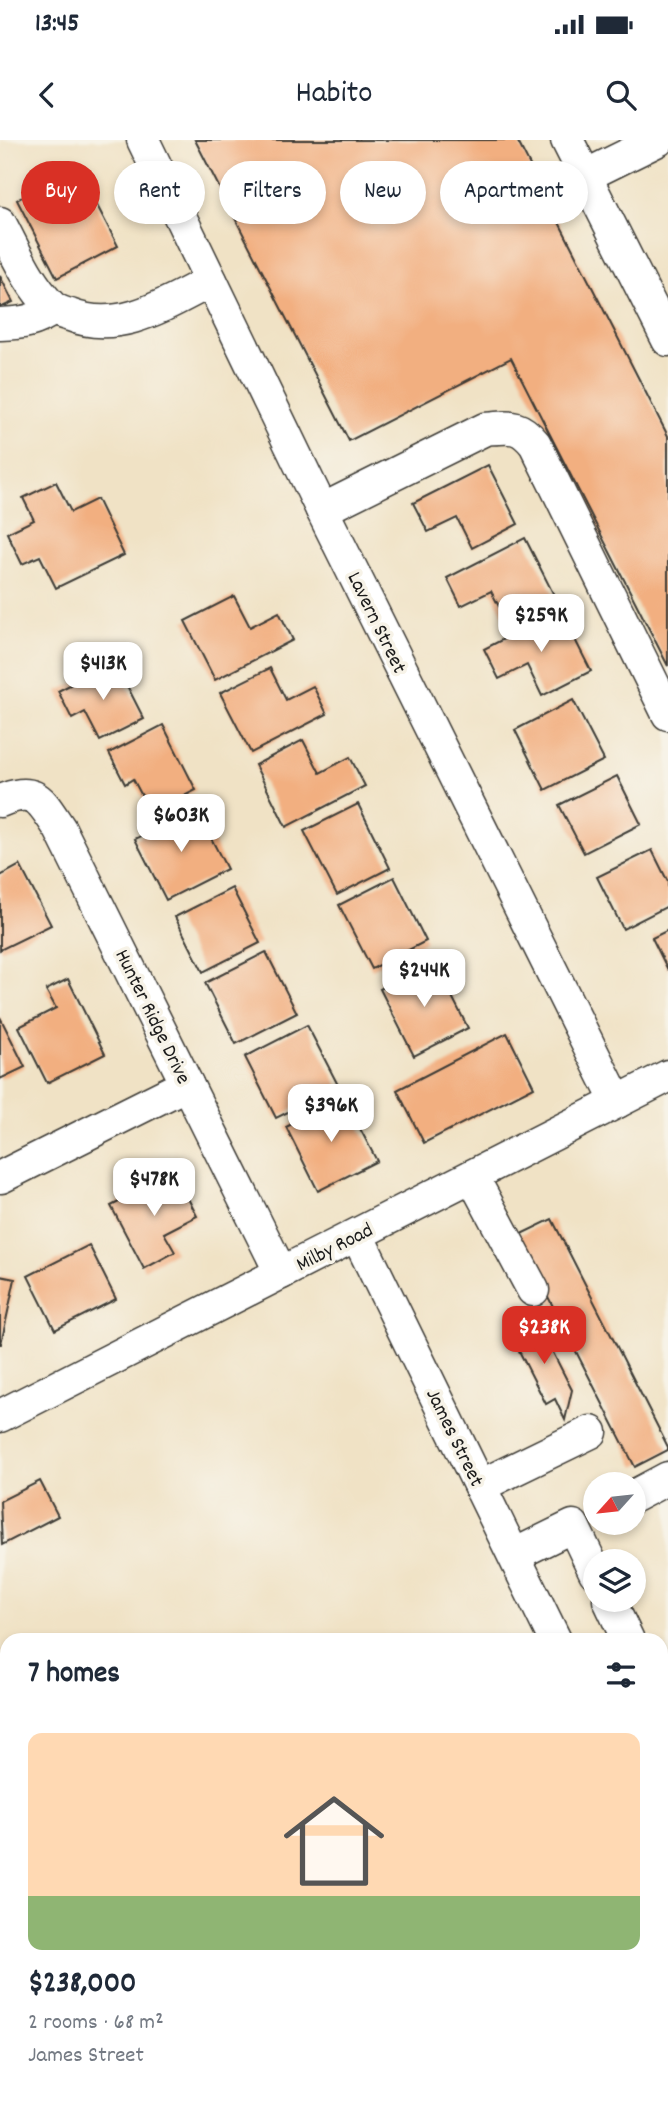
<!DOCTYPE html>
<html lang="en">
<head>
<meta charset="utf-8">
<style>
  body { margin:0; font-family:Dekko,sans-serif; background:#f6f6f7; color:#1f2937; height:100vh; display:flex; flex-direction:column; font-size:26px; white-space:nowrap }
  * { box-sizing:border-box; margin:0 }
  p { font-size:23px; color:#747a83 }
  .icon { flex:none; width:38px; height:38px; fill:none; stroke:currentColor; stroke-width:2; stroke-linecap:round; stroke-linejoin:round }
  .map { position:relative; flex:1; overflow:hidden }
  .panel { position:absolute; left:0px; top:1493px; width:668px; height:471px; display:flex; flex-direction:column; background:#fff; border-radius:21px 21px 0 0; box-shadow:0 4px 10px #0003 }
  .panel>* { flex:none }
  .top-card { position:absolute; left:21px; top:21px; width:626px; height:63px; display:flex; gap:14px }
  .needle { width:46px; rotate:243deg }
  .fabs { position:absolute; left:583px; top:1332px; display:grid; gap:14px }
  .fabs a { display:grid; place-items:center; width:63px; height:63px; border-radius:50%; background:#fff; box-shadow:0 4px 10px #0003; font-size:35px }
  .price { position:absolute; translate:-50% -60px; padding:0 16px; border-radius:14px; background:#fff; color:#222; font-size:23px; line-height:46px; filter:drop-shadow(0 2px 4px #0008) }
  .price::after { content:''; position:absolute; left:50%; top:42px; width:21px; height:16px; margin-left:-10px; background:inherit; clip-path:polygon(0 0,100% 0,50% 100%) }
  .price.on { background:#d93025; color:#fff }
  ul { padding:0; list-style:none }
  li { display:grid; align-content:center; gap:14px; height:371px; padding:0 28px }
  li span { display:grid; place-items:center; height:217px; border-radius:14px; color:#555 }
  li>.icon { margin-inline-start:auto }
  span .icon { width:126px; height:126px; fill:#fffc; stroke-width:1 }
  li b { font-size:30px }
  h2 { display:flex; justify-content:space-between; align-items:center; height:84px; padding:0 28px; font-size:30px }
  .pill { padding:0 24px; border-radius:32px; background:#fff; box-shadow:0 4px 10px #0003; font-size:24px; line-height:63px }
  .pill.on { background:#d93025; color:#fff }
  .status { display:flex; justify-content:space-between; align-items:center; height:49px; padding:0 35px; background:#fff; direction:ltr }
  .status svg { height:19px; fill:currentColor }
  header { display:flex; justify-content:space-between; align-items:center; height:91px; padding:0 28px; background:#fff; font-size:32px; font-weight:600 }
  .map>svg:first-child { display:block }
</style>
</head>
<body>
<div class="status"><b>13:45</b><svg viewBox="0 0 49 12"><path d="M0 12V9h3v3zM5 12V6h3v6zM10 12V3h3v9zM15 12V0h3v12zM26 1h20v11H26zM47 4h2v5h-2z"/></svg></div>
<header><svg class="icon" aria-label="back" viewBox="0 0 24 24"><path d="M15 5l-7 7 7 7"/></svg>Habito<svg class="icon" aria-label="search" viewBox="0 0 24 24"><circle cx="10" cy="10" r="6"/><path d="M15 15l6 6"/></svg></header>
<div class="map">
<svg width="668" height="1963" viewBox="0 0 668 1963">
  <rect width="100%" height="100%" fill="#f7f3e8"/>
  <filter id="ink" filterUnits="userSpaceOnUse"><feTurbulence type="fractalNoise" baseFrequency=".0143" numOctaves="2"/><feDisplacementMap in="SourceGraphic" scale="14" xChannelSelector="R" yChannelSelector="G"/><feConvolveMatrix kernelMatrix="1 2 1 2 8 2 1 2 1" color-interpolation-filters="sRGB"/></filter>
  <filter id="wash" filterUnits="userSpaceOnUse"><feTurbulence type="fractalNoise" baseFrequency=".00686" numOctaves="4" result="noise"/><feDisplacementMap in="SourceGraphic" scale="28" xChannelSelector="R" yChannelSelector="G"/><feGaussianBlur stdDeviation="1.57" result="paint"/><feColorMatrix in="noise" values="0 0 0 0 0 0 0 0 0 0 0 0 0 0 0 0 0 1.4 0 .05"/><feComposite in="paint" operator="in"/></filter>
  <g filter="url(#wash)">
    <rect width="100%" height="100%" fill="#f0e2c5"/>
    <g id="blocks">
      <g fill="#f2af80">
        <path d="M195,0H517L668,296V526L511,218L349,301Z"/>
        <path d="M86,44L118,106L57,138L17,60L44,45L53,61Z"/>
        <path d="M0,136L13,162L0,168Z"/>
        <path d="M488,325L518,384L472,408L457,378L428,392L413,363Z"/>
        <path d="M56,342L71,372L97,359L124,415L56,448L40,416L22,424L7,393L34,380L23,358Z"/>
        <path d="M525,398L556,459L508,484L491,451L461,466L447,438Z"/>
        <path d="M234,456L250,487L279,472L293,500L215,540L185,481Z"/>
        <path d="M560,470L591,531L542,556L527,525L499,539L484,509Z"/>
        <path d="M115,522L144,579L100,601L85,572L72,579L58,551Z"/>
        <path d="M270,528L286,560L313,546L327,574L251,613L220,553Z"/>
        <path d="M573,560L604,620L545,650L515,590Z"/>
        <path d="M163,585L196,650L151,673L133,639L125,644L109,613Z"/>
        <path d="M303,600L320,633L350,617L365,646L286,687L255,625Z"/>
        <path d="M617,636L641,684L584,713L559,665Z"/>
        <path d="M358,664L390,728L337,755L304,691Z"/>
        <path d="M196,669L227,729L166,760L135,699Z"/>
        <path d="M652,710L668,742V766L623,789L597,737Z"/>
        <path d="M20,725L51,785L0,810V736Z"/>
        <path d="M394,737L426,801L372,829L339,765Z"/>
        <path d="M232,748L260,803L203,832L175,777Z"/>
        <path d="M668,790V830L652,798Z"/>
        <path d="M266,812L297,873L236,904L205,843Z"/>
        <path d="M434,821L468,888L414,916L380,849Z"/>
        <path d="M68,839L105,914L47,943L19,887L56,868L46,850Z"/>
        <path d="M0,877L25,927L0,939Z"/>
        <path d="M307,885L339,947L276,978L245,917Z"/>
        <path d="M507,893L534,947L424,1003L397,950Z"/>
        <path d="M344,958L377,1021L318,1051L286,987Z"/>
        <path d="M175,1033L197,1076L164,1093L175,1112L144,1129L111,1066Z"/>
        <path d="M552,1079L668,1307V1310L635,1327L517,1096Z"/>
        <path d="M89,1105L116,1159L55,1190L28,1136Z"/>
        <path d="M0,1136L15,1139L1,1204H0Z"/>
        <path d="M514,1178L540,1187L572,1250L565,1280L555,1259L546,1264L514,1201L523,1196Z"/>
        <path d="M40,1341L58,1376L2,1405L0,1361Z"/>
        <path d="M578,1956H658L659,1958L650,1963H581Z"/>
      </g>
    </g>
  </g>
  <g filter="url(#ink)">
    <use href="#blocks" fill-opacity="0" stroke="#3c3a35" stroke-width="2"/>
    <g fill="none" stroke-linecap="round" stroke-linejoin="round">
      <defs>
        <g id="minor">
          <path d="M143,0L322,370L617,962"/>
          <path d="M567,0L668,200"/>
          <path d="M585,36L658,0"/>
          <path d="M0,83C15,111 28,143 51,166C56,171 63,173 70,175C120,195 167,163 211,141"/>
          <path d="M0,184C23,183 34,182 53,169"/>
          <path d="M322,370L485,289C510,287 519,284 535,304L668,574"/>
          <path d="M0,661C37,646 40,660 60,689L281,1133"/>
          <path d="M472,1036L533,1150"/>
          <path d="M1,1037L187,944"/>
          <path d="M357,1095L555,1500"/>
          <path d="M0,1276L668,936"/>
          <path d="M480,1346L591,1292"/>
          <path d="M634,1356L668,1338"/>
          <path d="M514,1415L573,1386L595,1432"/>
          <path d="M609,1460L628,1500"/>
          <path d="M662,1568L668,1581"/>
          <path d="M662,1623L668,1619"/>
          <path d="M662,1717L668,1730"/>
          <path d="M662,1797L668,1794"/>
          <path d="M322,1963L335,1956"/>
        </g>
      </defs>
      <use href="#minor" stroke="#3c3a35" stroke-width="35"/>
      <use href="#minor" stroke="#fff" stroke-width="32"/>
    </g>
  </g>
  <g text-anchor="middle" stroke-width="7" stroke-linejoin="round" paint-order="stroke">
    <g font-size="21" fill="#1c1c1c" stroke="#f7f3e8">
      <text transform="translate(378 482) rotate(64)" y="7">Lavern Street</text>
      <text transform="translate(154 876) rotate(64)" y="7">Hunter Ridge Drive</text>
      <text transform="translate(334 1106) rotate(-27)" y="7">Milby Road</text>
      <text transform="translate(456 1297) rotate(64)" y="7">James Street</text>
    </g>
  </g>
</svg>
<div class="fabs">
<a><svg class="needle" viewBox="-14 -14 28 28"><path d="M0-13l5 13h-10z" fill="#e53935"/><path d="M0 13l5-13h-10z" fill="#747a83"/></svg></a>
<a><svg class="icon" aria-label="layers" viewBox="0 0 24 24"><path d="M12 4l9 5-9 5-9-5zM3 14l9 5 9-5"/></svg></a>
</div>
<b class="price" style="left:541px;top:514px">$259K</b>
<b class="price" style="left:103px;top:562px">$413K</b>
<b class="price" style="left:181px;top:714px">$603K</b>
<b class="price" style="left:424px;top:869px">$244K</b>
<b class="price" style="left:331px;top:1004px">$396K</b>
<b class="price" style="left:154px;top:1078px">$478K</b>
<b class="price on" style="left:544px;top:1226px">$238K</b>
<div class="top-card">
<a class="pill on">Buy</a>
<a class="pill">Rent</a>
<a class="pill">Filters</a>
<a class="pill">New</a>
<a class="pill">Apartment</a>
</div>
<section class="panel">
<h2>7 homes<svg class="icon" aria-label="filters" viewBox="0 0 24 24"><path d="M4 7h16M4 17h16"/><circle cx="9" cy="7" r="2"/><circle cx="15" cy="17" r="2"/></svg></h2>
<ul>
<li><span style="background:linear-gradient(#ffd9b3 75%,#8fb573 0)"><svg class="icon" aria-label="home" viewBox="0 0 24 24"><path d="M3 11l9-7 9 7M6 9v11h12V9"/></svg></span><div><b>$238,000</b><p>2 rooms · 68 m²</p><p>James Street</p></div></li>
</ul>
</section>
</div>
</body>
</html>
